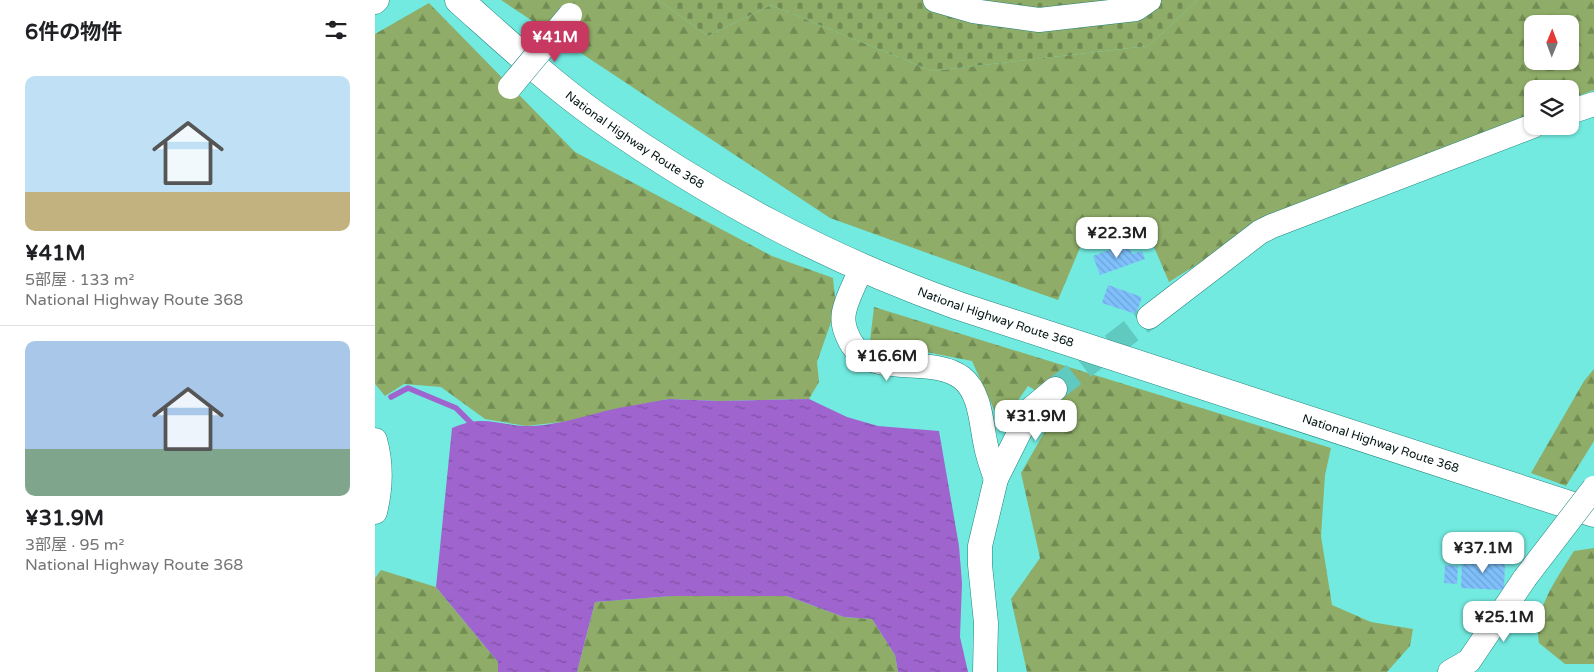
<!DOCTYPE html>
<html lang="ja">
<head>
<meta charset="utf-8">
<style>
  body { margin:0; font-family:"Varela Round","Noto Sans JP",sans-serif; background:#f6f6f6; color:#202124; height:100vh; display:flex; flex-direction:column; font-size:19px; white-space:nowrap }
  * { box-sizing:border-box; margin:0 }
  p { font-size:16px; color:#757577 }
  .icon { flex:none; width:28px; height:28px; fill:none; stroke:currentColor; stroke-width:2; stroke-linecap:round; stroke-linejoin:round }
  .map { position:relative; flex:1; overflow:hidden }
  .panel { display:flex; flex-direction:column; background:#fff; width:375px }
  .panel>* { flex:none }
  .needle { width:32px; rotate:1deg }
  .fabs { position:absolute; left:1149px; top:15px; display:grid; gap:10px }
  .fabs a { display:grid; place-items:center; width:55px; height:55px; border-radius:10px; background:#fff; box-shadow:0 1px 4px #0004; font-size:25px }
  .price { position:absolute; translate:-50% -42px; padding:0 11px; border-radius:10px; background:#fff; color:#222; font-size:16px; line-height:32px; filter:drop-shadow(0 1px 2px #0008) }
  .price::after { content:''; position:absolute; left:50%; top:30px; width:15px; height:11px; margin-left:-8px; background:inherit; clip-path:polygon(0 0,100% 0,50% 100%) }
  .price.current { background:#c83962; color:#fff }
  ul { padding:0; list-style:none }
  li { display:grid; align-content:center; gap:10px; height:265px; padding:0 25px }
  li+li { border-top:1px solid #e0e0e0 }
  li span { display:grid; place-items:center; height:155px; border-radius:10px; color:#555 }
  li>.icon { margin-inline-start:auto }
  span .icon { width:90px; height:90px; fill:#fffc; stroke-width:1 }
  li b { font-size:21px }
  h2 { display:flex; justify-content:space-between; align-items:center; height:60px; padding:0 25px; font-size:21px }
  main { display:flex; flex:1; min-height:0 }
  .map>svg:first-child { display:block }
</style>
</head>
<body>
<main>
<section class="panel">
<h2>6件の物件<svg class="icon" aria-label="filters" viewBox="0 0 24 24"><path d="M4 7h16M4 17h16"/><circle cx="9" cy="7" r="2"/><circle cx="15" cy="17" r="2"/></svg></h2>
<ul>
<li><span style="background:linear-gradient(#bfe0f5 75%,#c2b280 0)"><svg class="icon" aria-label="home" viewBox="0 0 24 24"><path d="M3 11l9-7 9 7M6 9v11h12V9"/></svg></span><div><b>¥41M</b><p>5部屋 · 133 m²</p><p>National Highway Route 368</p></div></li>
<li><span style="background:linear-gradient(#a9c7e8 70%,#7fa58c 0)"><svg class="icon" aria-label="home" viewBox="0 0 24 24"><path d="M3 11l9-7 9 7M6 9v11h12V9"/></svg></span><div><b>¥31.9M</b><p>3部屋 · 95 m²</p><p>National Highway Route 368</p></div></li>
</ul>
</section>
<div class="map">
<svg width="1219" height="672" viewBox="0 0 1219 672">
  <defs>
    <pattern id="forest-firs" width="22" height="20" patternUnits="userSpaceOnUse" patternTransform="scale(1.25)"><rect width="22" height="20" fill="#8fad68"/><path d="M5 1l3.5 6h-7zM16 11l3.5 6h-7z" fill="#728c54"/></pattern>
    <pattern id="cemetery-stones" width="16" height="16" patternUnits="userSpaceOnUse" patternTransform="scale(1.25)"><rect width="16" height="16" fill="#8fad68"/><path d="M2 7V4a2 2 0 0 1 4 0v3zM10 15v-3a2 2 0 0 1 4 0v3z" fill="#728c54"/></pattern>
    <pattern id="water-ripples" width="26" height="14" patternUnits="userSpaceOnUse" patternTransform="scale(1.25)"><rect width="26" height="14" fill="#9f64ce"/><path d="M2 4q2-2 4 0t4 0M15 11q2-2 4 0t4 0" fill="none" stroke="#7f51a6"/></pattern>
    <pattern id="building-back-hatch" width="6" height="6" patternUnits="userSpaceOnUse" patternTransform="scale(1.25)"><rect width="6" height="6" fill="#7fc0fc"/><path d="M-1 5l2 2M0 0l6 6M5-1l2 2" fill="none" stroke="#6ca4d7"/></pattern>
  </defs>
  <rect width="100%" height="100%" fill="#72eadf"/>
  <g fill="url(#forest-firs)" fill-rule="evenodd">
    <path d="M126,0H283L333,36L396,5L557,71L773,46L823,0H1219V90L1195,99V89H1158L1157,114L912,208L794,282L770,226L707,243L683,300L455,218ZM1158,24H1195V61H1158Z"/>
    <path d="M54,3L200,152L397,256L458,278L461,308L442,362L444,382L434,399L345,401L294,399L232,411L196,421L151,426L110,419L66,387L29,384L10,396L0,384V34Z"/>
    <path d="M499,307L956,448L950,475L946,536L957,605L996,622L1038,629L1035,646L1012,672H652L636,599L665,558L646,473L685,405L653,386L626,425L597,361L495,341Z"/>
    <path d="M1219,369V441L1191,486L1156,473L1209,381Z"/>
    <path d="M1219,548V664H1190L1164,643C1158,610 1182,578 1199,551Z"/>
    <path d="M6,570L61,587L123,662V672H0V578Z"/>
    <path d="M297,596H412L469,617L497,619L520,655L523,672H202L220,602Z"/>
  </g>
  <path fill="url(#cemetery-stones)" d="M283,0H823L773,46L557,71L396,5L333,36Z"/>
  <path fill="url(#water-ripples)" d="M294,399L345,401L434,399L472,417L503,426L564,431L584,546L587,583L585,637L593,672H523L520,655L497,619L469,617L412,596H297L220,602L202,672H123V662L61,587L77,428C109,414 121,425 151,426C178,426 204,418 230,411C251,406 273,403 294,399Z"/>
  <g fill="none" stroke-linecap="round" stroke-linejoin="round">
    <path stroke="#9f64ce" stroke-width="5.5" d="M16,397L33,388L81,408L100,427"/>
  </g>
  <g fill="url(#building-back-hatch)">
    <path d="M753,243L757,254L767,251L770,259L725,275L718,256Z"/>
    <path d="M733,285L767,297L761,314L727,303Z"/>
    <path d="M1087,559L1130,561L1129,590L1086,588Z"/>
    <path d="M1070,565L1083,566L1082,584L1069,583Z"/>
  </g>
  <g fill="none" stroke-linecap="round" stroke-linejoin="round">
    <path stroke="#61cac0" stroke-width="24" stroke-dasharray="24 12" stroke-linecap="butt" d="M680,389L774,317"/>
    <defs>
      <g id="minor">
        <path d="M560,0L598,11L664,20L761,9L774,0"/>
        <path d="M0,2L2,0"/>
        <path d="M1195,112L1219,104"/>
        <path d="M486,269C481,282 472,297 469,312C467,323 470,331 475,341C496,380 556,354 587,378C606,393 606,424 611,446C613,457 617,468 621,479"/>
        <path d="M774,317L885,232L897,226L1158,126"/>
        <path d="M0,440C7,465 6,488 0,512"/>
        <path d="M610,672L611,623L605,565V546L621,479L656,409L680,389"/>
        <path d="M1075,672L1094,661L1150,578"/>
      </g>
      <g id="highway">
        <path id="s1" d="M84,0C129,40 174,82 223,117C338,198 452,259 584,306L1219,513"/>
      </g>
    </defs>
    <use href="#minor" stroke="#21837c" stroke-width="25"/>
    <use href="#highway" stroke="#21837c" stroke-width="29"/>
    <use href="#minor" stroke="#fff" stroke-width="24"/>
    <use href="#highway" stroke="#fff" stroke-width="28"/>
    <defs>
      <g id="minor-bridge">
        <path d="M135,87L195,15"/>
        <path d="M1150,578L1219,488"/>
      </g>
    </defs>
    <use href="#minor-bridge" stroke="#21837c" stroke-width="25" stroke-linecap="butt"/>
    <use href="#minor-bridge" stroke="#fff" stroke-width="24"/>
  </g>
  <g text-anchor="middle" stroke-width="4" stroke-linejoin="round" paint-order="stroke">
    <g font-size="12" fill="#001312" stroke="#80f7ec">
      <text dy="4" stroke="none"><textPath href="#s1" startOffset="225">National Highway Route 368</textPath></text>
      <text dy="4" stroke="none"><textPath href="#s1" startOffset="629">National Highway Route 368</textPath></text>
      <text dy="4" stroke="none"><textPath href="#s1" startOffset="1034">National Highway Route 368</textPath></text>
    </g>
  </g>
</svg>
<div class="fabs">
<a><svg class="needle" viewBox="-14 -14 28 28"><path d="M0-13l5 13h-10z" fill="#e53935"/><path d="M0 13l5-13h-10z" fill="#757577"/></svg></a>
<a><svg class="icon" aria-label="layers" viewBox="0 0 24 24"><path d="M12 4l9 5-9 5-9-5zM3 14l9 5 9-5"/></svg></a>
</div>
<b class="price current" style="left:180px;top:63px">¥41M</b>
<b class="price" style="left:742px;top:259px">¥22.3M</b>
<b class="price" style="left:512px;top:382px">¥16.6M</b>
<b class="price" style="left:661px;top:442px">¥31.9M</b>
<b class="price" style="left:1108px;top:574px">¥37.1M</b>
<b class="price" style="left:1129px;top:643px">¥25.1M</b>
</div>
</main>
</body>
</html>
